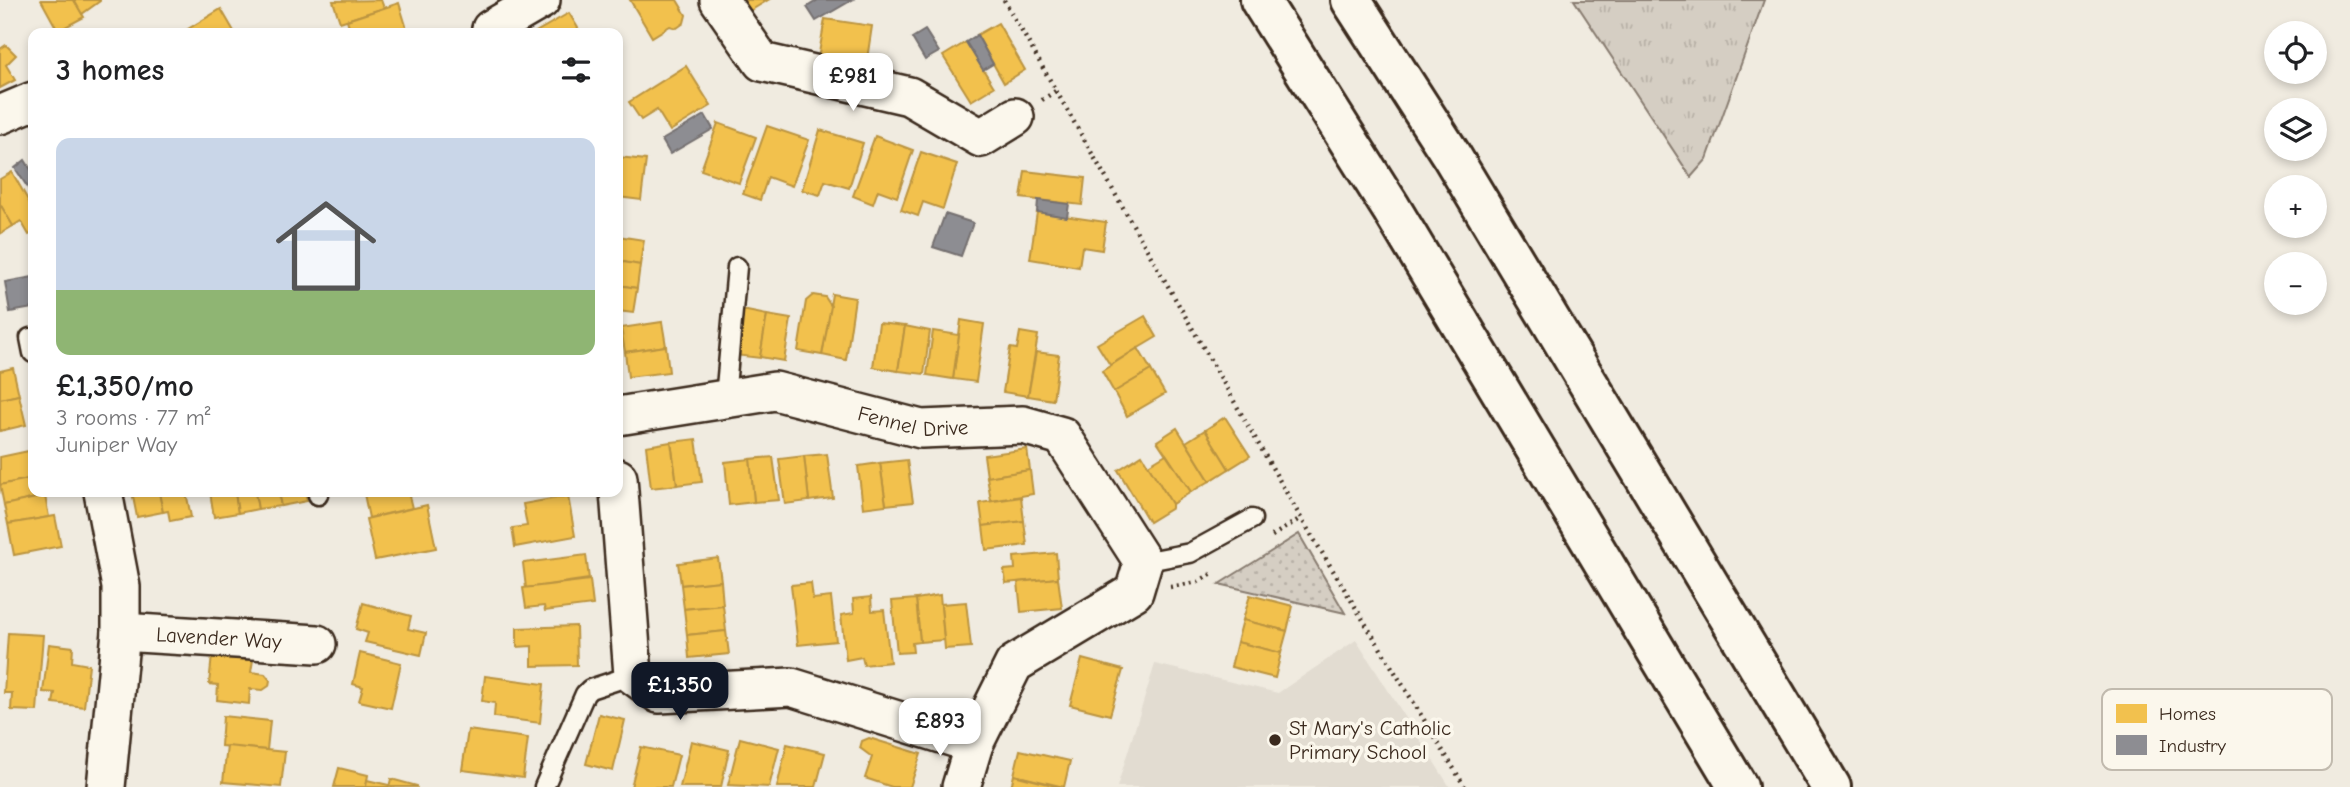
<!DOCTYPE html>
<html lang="en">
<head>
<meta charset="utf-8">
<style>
  body { margin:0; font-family:"Comic Neue",sans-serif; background:#f6f6f6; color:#202124; height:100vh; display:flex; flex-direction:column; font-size:26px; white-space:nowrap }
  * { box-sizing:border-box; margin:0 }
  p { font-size:23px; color:#757577 }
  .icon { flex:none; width:38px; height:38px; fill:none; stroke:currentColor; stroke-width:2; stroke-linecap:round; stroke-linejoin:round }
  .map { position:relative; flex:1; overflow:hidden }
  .sheet { position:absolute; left:28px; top:28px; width:595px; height:469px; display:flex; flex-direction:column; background:#fff; border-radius:14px; box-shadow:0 4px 10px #0003 }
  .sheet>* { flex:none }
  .fabs { position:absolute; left:2264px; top:21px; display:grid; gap:14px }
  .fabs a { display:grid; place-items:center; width:63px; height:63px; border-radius:50%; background:#fff; box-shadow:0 4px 10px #0003; font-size:35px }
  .price { position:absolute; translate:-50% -60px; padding:0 16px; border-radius:14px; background:#fff; color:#222; font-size:23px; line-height:46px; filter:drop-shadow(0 2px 4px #0008) }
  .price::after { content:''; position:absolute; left:50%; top:42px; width:21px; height:16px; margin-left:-10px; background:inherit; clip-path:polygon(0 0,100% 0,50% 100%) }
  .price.active { background:#111827; color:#fff }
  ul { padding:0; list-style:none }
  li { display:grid; align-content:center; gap:14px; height:371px; padding:0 28px }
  li span { display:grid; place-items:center; height:217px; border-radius:14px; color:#555 }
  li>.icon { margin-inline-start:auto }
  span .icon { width:126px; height:126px; fill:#fffc; stroke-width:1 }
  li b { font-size:30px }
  h2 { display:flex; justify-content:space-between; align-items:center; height:84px; padding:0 28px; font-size:30px }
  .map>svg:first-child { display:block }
</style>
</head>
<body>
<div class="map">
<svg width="2350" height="787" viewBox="0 0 2350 787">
  <defs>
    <pattern id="grass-tufts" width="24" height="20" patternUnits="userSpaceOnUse" patternTransform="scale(1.75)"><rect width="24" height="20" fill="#d5cec3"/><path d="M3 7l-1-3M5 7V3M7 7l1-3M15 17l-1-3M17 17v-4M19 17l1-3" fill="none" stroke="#b8b1a7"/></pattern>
    <pattern id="park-dots" width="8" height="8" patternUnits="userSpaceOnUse" patternTransform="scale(1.75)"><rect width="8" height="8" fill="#d5cec3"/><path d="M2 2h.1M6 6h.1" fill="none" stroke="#b8b1a7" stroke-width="1.8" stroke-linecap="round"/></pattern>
  </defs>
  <rect width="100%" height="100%" fill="#f0ebe0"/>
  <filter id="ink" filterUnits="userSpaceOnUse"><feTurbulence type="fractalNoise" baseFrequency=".0143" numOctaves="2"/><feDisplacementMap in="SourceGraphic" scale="14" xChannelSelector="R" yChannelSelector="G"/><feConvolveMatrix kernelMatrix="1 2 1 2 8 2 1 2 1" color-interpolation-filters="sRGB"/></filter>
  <g filter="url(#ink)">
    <path fill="#e2dcd1" d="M1356,640L1450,787H1117L1155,664L1278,693Z"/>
    <path fill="url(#grass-tufts)" stroke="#887c70" stroke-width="2" d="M1574,0H1764L1707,159L1691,177Z"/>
    <path fill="url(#park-dots)" stroke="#887c70" stroke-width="2" d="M1299,534L1345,613L1219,584Z"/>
    <g fill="#f2c14e" stroke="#bb9440" stroke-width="2">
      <path d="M41,0H74L84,17L58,31Z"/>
      <path d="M74,0H100V1L82,14Z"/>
      <path d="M381,0L384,8L340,22L333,1Z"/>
      <path d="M630,0H677L686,15L684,23L677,28L670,26L652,37Z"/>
      <path d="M743,0H768L750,11Z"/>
      <path d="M399,3L407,29L393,33H351L347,20Z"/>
      <path d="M221,9L235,33H183V32Z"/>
      <path d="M569,13L581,33H534Z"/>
      <path d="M825,19L872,26L866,66L818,59Z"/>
      <path d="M998,23L1025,70L1004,83L977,35Z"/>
      <path d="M966,42L994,87L971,101L943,56Z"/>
      <path d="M6,45L16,55L6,65L15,80L0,88V49Z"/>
      <path d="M686,66L711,106L670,131L657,110L641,120L629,102Z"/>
      <path d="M718,123L756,137L739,183L701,170Z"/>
      <path d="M767,126L809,140L792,186L768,177L760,200L743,194Z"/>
      <path d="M820,130L863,143L849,188L825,181L820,195L802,190Z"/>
      <path d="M875,136L913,150L897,197L878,190L873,204L853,196Z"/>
      <path d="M921,152L957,164L943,209L923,202L918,216L901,210Z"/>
      <path d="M618,157L646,160L641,200L618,197Z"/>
      <path d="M1025,171L1085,178L1082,205L1021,198Z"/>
      <path d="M12,172L33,209V233L29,235L21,221L13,226L0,204V179Z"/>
      <path d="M0,204L13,226L0,234Z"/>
      <path d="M1037,212L1106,222L1102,250L1082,247L1079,267L1030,259Z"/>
      <path d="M618,236L644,240L640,265L618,261Z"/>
      <path d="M618,261L640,265L637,288L618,285Z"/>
      <path d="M618,285L637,288L633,313L618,311Z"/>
      <path d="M832,294L855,298L846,360L822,355Z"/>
      <path d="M813,295L825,297L831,306L822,355L798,351L806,301Z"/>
      <path d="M742,310L767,315L760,358L734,355Z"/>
      <path d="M767,315L791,319L784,361L760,357Z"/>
      <path d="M1145,316L1157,337L1110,365L1097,344Z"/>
      <path d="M961,320L984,324L976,382L953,379Z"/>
      <path d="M662,322L666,346L625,352L621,328Z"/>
      <path d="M879,323L905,326L898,371L873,367Z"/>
      <path d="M905,326L930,331L924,374L898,371Z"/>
      <path d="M933,331L959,335L953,379L927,375Z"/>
      <path d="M1020,332L1038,335L1028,396L1003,392L1010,348L1017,349Z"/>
      <path d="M666,346L669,372L628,377L625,352Z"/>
      <path d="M1138,348L1151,370L1114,392L1102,371Z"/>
      <path d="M1036,352L1059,355L1053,400L1028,396Z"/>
      <path d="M13,368L19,395L0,399V371Z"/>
      <path d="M1151,370L1165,394L1127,416L1114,392Z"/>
      <path d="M19,395L26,425L0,431V399Z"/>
      <path d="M1225,417L1250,456L1229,469L1205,430Z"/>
      <path d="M1177,428L1210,481L1191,492L1157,441Z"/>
      <path d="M1205,430L1229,469L1210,481L1186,442Z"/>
      <path d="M696,439L702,482L677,485L671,442Z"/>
      <path d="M671,442L677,485L651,488L646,446Z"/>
      <path d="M1027,449L1030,470L987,477L984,455Z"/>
      <path d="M33,450V478L0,485V457Z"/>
      <path d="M827,454L833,498L809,501L804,456Z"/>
      <path d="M1166,454L1191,492L1172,504L1148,465Z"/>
      <path d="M1142,455L1172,504V508L1149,522L1118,470Z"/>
      <path d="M804,456L809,501L785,504L779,459Z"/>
      <path d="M773,457L779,500L754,502L750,459Z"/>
      <path d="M750,459L754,502L729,505L725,462Z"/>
      <path d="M907,460L913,502L886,505L880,463Z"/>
      <path d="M880,463L886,505L863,508L858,466Z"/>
      <path d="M1030,470L1033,494L991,501L987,477Z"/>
      <path d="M33,478V492H44L45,496L4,505L0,485Z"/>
      <path d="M132,492H159L163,512L137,517Z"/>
      <path d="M159,492H186L191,517L170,521L168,511L163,512Z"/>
      <path d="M210,492H235L238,513L214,517Z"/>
      <path d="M235,492H255L258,509L238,513Z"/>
      <path d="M255,492H278L281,506L258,509Z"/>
      <path d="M278,492H305L307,501L281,506Z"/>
      <path d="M375,492H408L412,508L369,518L364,494Z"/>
      <path d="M45,496L49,517L8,524L4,505Z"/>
      <path d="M568,496L575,536L515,547L512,528L527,526L523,504Z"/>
      <path d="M1021,497L1024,521L983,526L980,503Z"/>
      <path d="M427,505L436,548L375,560L366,519Z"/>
      <path d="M55,516L61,546L14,555L8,524Z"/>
      <path d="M1024,521L1027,545L986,550L983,526Z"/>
      <path d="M1056,553L1058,578L1006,583L1004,570L1015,569L1014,557Z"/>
      <path d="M586,555L589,579L526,588L523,563Z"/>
      <path d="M718,558L721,581L681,585L678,563Z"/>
      <path d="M1058,578L1062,608L1021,612L1018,582Z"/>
      <path d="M590,580L593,605L545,611L544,606L526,608L523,588Z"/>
      <path d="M721,581L723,605L684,609L681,585Z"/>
      <path d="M811,583L813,599L831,597L836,641L798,645L791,585Z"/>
      <path d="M940,595L944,640L920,642L916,599Z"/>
      <path d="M1250,595L1293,606L1287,631L1243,620Z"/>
      <path d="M871,597L872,611L884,610L890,662L864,665L862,657L846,660L841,615L854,613L853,599Z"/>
      <path d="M916,599L920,642L912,643L913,652L897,653L892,601Z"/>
      <path d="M966,602L971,647L945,649L941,604Z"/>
      <path d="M363,603L411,616L408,629L426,633L421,655L365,642L368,633L356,629Z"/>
      <path d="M723,605L726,631L687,635L684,609Z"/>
      <path d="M1243,620L1287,631L1281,653L1237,642Z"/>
      <path d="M576,626L577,665L532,666V646L517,647V628Z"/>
      <path d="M726,631L729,654L689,658L687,635Z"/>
      <path d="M8,633L43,635L37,711L11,710L12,693H4Z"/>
      <path d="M1237,642L1281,653L1275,678L1231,667Z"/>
      <path d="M49,644L73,647L72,662L89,665L84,707L53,703L55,693L43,692Z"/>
      <path d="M360,653L401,663L391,708L359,701L363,687L353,684Z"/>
      <path d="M212,655L253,660L251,672L265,674L270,680L269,686L263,690L250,689L249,704L217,700L218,685L209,684Z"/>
      <path d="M1082,659L1123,670L1110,715L1070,705Z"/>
      <path d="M485,676L544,684L540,723L494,717L495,703L482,701Z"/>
      <path d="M599,714L625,720L613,771L586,764Z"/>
      <path d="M223,716L270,721L267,750L221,746Z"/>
      <path d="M468,730L528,738L523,778L462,770Z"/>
      <path d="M740,738L779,748L769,787L728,785Z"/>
      <path d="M869,738L921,754L910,787H892L865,778L872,757L860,748L862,741Z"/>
      <path d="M691,741L729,750L721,787H680Z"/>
      <path d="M787,744L825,753L816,787H777Z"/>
      <path d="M227,746L285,752L281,787L223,782Z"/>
      <path d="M641,747L679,755L671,787H631Z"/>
      <path d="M1020,750L1070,761L1064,787L1014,775Z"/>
      <path d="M339,768L368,775L366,787H334Z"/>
      <path d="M1014,775L1060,787H1011Z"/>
      <path d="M391,779L417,786V787H389Z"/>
      <path d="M367,780L389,785V787H366Z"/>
    </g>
    <g fill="#8d8d92" stroke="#746f6f" stroke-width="2">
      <path d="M818,0H852L816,21L807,7Z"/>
      <path d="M925,30L939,52L925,60L912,38Z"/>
      <path d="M977,35L993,64L983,70L966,42Z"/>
      <path d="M705,115L713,129L670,154L662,140Z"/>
      <path d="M25,160L33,173L32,194L15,168Z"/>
      <path d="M1038,200L1069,204L1067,217L1037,212Z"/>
      <path d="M945,214L973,223L961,256L933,247Z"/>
      <path d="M33,277V308L10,312L5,282Z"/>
    </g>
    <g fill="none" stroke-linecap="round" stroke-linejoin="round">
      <defs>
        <g id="lane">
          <path d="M30,338L33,353"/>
          <path d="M725,398L737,267"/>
          <path d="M318,492V495"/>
          <path d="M1143,562L1190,553L1252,519"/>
          <path d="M544,787L585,694L590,689L633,675"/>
        </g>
        <g id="street">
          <path d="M719,0L762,62L909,96L981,138L1015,117"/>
          <path d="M490,33L491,29L541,0"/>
          <path d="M0,115L33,101"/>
          <path id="s1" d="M618,416L775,391L921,429L1023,425L1062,436L1143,562L1134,592L1014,664L974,744L961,787"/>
          <path d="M618,478L633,675L659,694L791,687L974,744"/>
          <path d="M103,492L121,587V632L106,787"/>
          <path id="s2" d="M121,632L317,644"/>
        </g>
        <g id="highway">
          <path d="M1260,0L1391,208L1738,787"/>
          <path d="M1351,0L1451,155L1831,787"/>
        </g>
      </defs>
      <use href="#lane" stroke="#3b2a1e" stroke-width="23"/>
      <use href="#street" stroke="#3b2a1e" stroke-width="42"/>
      <use href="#highway" stroke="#3b2a1e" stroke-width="44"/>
      <g stroke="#3b2a1e" stroke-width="4.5" stroke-dasharray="2 5" stroke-linecap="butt">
        <path d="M1004,0L1301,518L1465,787"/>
        <path d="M1042,100L1057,90"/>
        <path d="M1272,536L1301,518"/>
        <path d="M1170,587L1198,582L1214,572"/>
      </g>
      <use href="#lane" stroke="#fbf7ec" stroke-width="18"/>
      <use href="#street" stroke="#fbf7ec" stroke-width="37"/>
      <use href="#highway" stroke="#fbf7ec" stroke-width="38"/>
    </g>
  </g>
  <circle fill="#3b2a1e" stroke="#fbf7ec" stroke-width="2.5" cx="1275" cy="740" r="7"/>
  <g text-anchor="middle" stroke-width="7" stroke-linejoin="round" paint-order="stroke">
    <g font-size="21" fill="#3b2a1e" stroke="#fbf7ec">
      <text dy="7" stroke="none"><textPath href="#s1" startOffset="301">Fennel Drive</textPath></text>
      <text dy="7" stroke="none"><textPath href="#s2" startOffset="98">Lavender Way</textPath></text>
    </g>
    <g font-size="21" fill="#3b2a1e" stroke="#fbf7ec" text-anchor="start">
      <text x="1289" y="735">St Mary's Catholic<tspan x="1289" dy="24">Primary School</tspan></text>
    </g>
  </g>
  <rect x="2102" y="689" width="230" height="81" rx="10" fill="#fbf7ec" stroke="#c1baae" stroke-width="2"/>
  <rect x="2116" y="704" width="31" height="19" fill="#f2c14e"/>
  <rect x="2116" y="735" width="31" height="20" fill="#8d8d92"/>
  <g font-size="19" fill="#3b2a1e">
    <text x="2159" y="720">Homes</text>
    <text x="2159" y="752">Industry</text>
  </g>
</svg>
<div class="fabs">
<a><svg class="icon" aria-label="locate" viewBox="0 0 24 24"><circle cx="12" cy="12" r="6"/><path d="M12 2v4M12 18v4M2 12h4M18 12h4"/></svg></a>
<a><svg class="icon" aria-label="layers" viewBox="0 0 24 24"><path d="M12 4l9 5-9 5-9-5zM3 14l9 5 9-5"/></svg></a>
<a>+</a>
<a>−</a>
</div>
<b class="price" style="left:853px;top:113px">£981</b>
<b class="price active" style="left:680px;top:722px">£1,350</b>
<b class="price" style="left:940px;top:758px">£893</b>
<section class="sheet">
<h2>3 homes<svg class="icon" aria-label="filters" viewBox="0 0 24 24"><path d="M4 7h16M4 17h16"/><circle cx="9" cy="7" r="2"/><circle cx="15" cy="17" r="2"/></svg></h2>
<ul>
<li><span style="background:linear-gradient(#c9d6e8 70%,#8fb573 0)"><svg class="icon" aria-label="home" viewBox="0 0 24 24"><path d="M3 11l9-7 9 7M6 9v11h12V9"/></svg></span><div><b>£1,350/mo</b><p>3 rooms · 77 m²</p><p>Juniper Way</p></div></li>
</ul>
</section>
</div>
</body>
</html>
